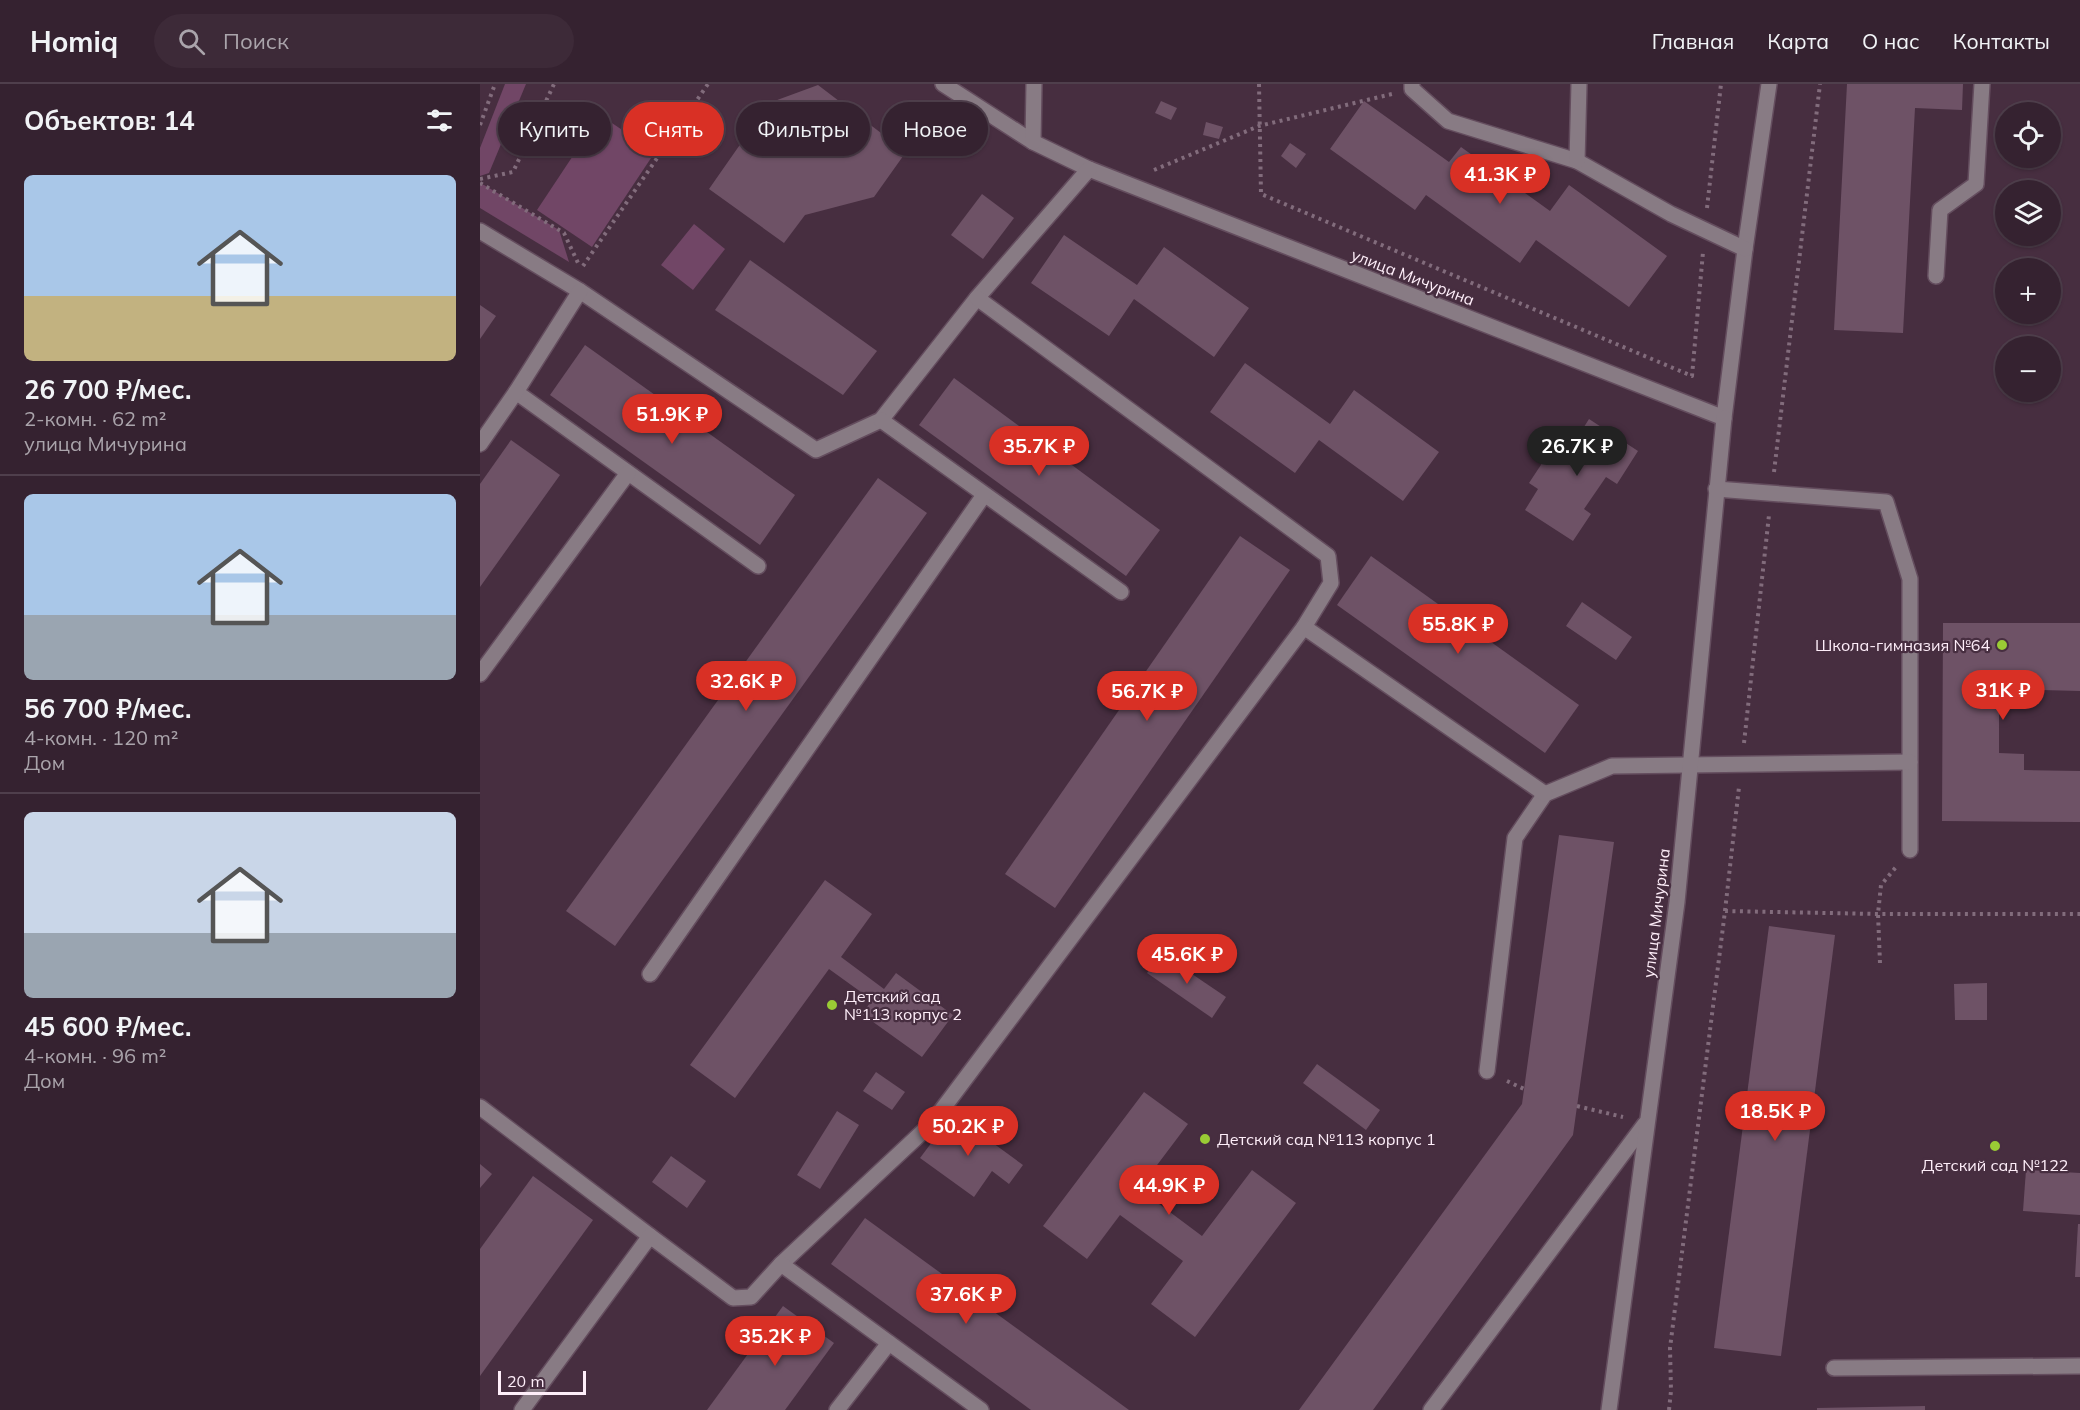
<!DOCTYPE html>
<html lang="ru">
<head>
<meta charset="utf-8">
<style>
  body { margin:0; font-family:Mulish,sans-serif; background:#3d2a38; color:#f1f3f6; height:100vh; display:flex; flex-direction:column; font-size:22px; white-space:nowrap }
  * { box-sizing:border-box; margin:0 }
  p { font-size:20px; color:#aaa4ab }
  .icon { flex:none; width:33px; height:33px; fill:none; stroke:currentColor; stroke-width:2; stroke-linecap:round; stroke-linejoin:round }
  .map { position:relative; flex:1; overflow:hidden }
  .side { display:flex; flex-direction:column; background:#352230; width:480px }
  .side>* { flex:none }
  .guide { position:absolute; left:18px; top:18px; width:570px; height:54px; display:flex; gap:12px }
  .buttons { position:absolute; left:1515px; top:18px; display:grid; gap:12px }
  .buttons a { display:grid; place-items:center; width:66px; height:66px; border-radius:50%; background:#352230; box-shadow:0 2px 4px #0004,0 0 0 2px #4f3f4c; font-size:30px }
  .scale { position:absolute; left:18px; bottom:15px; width:88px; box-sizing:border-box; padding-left:6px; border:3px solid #feeef9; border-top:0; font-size:16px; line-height:21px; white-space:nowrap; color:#feeef9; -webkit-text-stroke:4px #472e40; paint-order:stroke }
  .price { position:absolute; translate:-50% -51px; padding:0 14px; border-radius:21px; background:#d93025; color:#fff; font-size:20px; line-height:39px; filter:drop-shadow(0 2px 3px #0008) }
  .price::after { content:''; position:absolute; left:50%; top:36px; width:18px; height:14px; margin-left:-9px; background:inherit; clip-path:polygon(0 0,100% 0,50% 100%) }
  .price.selected { background:#222; color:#fff }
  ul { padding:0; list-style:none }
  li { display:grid; align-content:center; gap:12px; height:318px; padding:0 24px }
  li+li { border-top:2px solid #4f3f4c }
  li span { display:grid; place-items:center; height:186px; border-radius:9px; color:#555 }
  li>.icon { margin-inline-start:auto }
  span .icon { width:108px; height:108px; fill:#fffc; stroke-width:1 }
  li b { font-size:26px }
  h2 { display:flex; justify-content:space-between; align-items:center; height:72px; padding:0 24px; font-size:26px }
  .tag { padding:0 21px; border-radius:27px; background:#352230; box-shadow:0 2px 4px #0004,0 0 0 2px #4f3f4c; font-size:21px; line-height:54px }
  .tag.selected { background:#d93025; color:#fff }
  header { display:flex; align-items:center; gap:36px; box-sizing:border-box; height:84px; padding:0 30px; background:#352230; border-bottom:2px solid #4f3f4c }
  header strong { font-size:28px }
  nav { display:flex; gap:33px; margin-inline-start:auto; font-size:21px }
  .search { width:420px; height:54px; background:#3d2a38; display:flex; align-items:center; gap:15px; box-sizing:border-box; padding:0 21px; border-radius:33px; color:#aaa4ab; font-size:22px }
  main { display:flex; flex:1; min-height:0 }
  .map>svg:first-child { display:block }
</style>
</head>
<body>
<header>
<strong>Homiq</strong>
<div class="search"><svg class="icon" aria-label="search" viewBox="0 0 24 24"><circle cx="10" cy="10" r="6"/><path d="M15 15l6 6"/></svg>Поиск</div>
<nav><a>Главная</a><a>Карта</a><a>О нас</a><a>Контакты</a></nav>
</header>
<main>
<section class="side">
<h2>Объектов: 14<svg class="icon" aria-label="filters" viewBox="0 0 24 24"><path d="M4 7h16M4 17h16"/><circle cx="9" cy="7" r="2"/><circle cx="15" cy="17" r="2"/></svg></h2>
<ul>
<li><span style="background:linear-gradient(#a9c7e8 65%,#c2b280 0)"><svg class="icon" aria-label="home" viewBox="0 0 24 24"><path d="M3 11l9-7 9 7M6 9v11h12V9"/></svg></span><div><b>26 700 ₽/мес.</b><p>2-комн. · 62 m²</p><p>улица Мичурина</p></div></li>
<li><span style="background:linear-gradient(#a9c7e8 65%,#9aa5b1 0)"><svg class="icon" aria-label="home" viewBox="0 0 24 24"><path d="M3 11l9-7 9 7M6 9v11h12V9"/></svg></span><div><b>56 700 ₽/мес.</b><p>4-комн. · 120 m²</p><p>Дом</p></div></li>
<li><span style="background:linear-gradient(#c9d6e8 65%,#9aa5b1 0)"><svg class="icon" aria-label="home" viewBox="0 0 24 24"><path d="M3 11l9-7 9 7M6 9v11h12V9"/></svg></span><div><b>45 600 ₽/мес.</b><p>4-комн. · 96 m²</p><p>Дом</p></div></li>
</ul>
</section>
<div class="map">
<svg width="1600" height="1326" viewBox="0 0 1600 1326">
  <rect width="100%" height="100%" fill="#472e40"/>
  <g fill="#714666">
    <path d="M25,0H46L9,89L0,92V64Z"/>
    <path d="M120,31L175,68L112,163L57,126Z"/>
    <path d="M0,100L4,101L79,146L89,178L0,124Z"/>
    <path d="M214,140L245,165L213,206L181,181Z"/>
  </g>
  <g fill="#6e5266">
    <path d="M1367,0H1483L1482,26L1435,24L1423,249L1354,246Z"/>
    <path d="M338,1L426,68L394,113L325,131L304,159L229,105L289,19Z"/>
    <path d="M681,17L697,24L691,36L675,29Z"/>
    <path d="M884,17L969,78L981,63L1070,127L1089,101L1187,172L1149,223L1056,156L1040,179L946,111L935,126L850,65Z"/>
    <path d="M726,38L743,43L739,55L723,51Z"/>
    <path d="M810,59L826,70L816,84L801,72Z"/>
    <path d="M502,110L534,134L503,175L471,151Z"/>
    <path d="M584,151L657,201L684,163L769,224L734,273L654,215L629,252L551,199Z"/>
    <path d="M270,176L397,267L363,311L235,226Z"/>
    <path d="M0,221L16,232L0,255Z"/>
    <path d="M105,261L315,411L280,461L70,311Z"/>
    <path d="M765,279L850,340L874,306L959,368L923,417L839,356L815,389L730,328Z"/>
    <path d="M474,294L680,446L646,492L439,341Z"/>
    <path d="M1109,335L1158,367L1137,400L1126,393L1104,425L1111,430L1093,457L1045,426L1058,405L1049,399L1084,346L1097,354Z"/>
    <path d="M31,356L80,391L0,503V400Z"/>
    <path d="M398,394L447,429L135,862L86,827Z"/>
    <path d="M760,452L810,486L575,824L525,790Z"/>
    <path d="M891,472L1099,621L1065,669L857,521Z"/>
    <path d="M1102,518L1152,553L1136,576L1086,542Z"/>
    <path d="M1463,539H1600V607L1519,605V669L1544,670V686L1600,687V738L1462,737Z"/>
    <path d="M1079,751L1134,758L1093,1051L893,1326H819L1042,1020Z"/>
    <path d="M345,796L392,830L361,873L404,905L416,889L473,931L442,973L382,930L392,916L349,885L255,1014L210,981Z"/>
    <path d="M1289,842L1355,851L1301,1272L1234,1264Z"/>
    <path d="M681,869L746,913L732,934L667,889Z"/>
    <path d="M1507,899V936H1475L1474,900Z"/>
    <path d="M837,980L900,1026L886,1046L823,999Z"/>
    <path d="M396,988L425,1008L412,1026L383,1007Z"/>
    <path d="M664,1008L708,1040L659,1105L722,1152L772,1086L816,1119L715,1253L671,1220L703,1177L640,1131L607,1175L563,1142Z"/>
    <path d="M357,1027L379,1041L340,1105L317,1091Z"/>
    <path d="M473,1030L543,1081L529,1100L512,1087L494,1113L440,1074Z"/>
    <path d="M191,1072L226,1097L207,1124L172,1098Z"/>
    <path d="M0,1080L12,1090L0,1104Z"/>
    <path d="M1546,1086L1600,1089V1131L1543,1127Z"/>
    <path d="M53,1092L113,1136L0,1292V1165Z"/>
    <path d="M385,1134L649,1326H551L351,1180Z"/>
    <path d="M1598,1140H1600V1193H1595Z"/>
    <path d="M303,1222L354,1259L305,1326H227Z"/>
    <path d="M1445,1322V1326H1337V1324Z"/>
  </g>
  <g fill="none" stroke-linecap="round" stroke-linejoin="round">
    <defs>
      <g id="minor">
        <path d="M463,0L553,58L609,85L1244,334L1265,165L1289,0"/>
        <path d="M932,0V5L968,37L1097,77L1191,130L1265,165"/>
        <path d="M553,58L554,0"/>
        <path d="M1097,77L1099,0"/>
        <path d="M0,147L100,207L336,366L401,336L497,214L609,85"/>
        <path d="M1456,192L1460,126L1496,100L1502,0"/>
        <path d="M100,207L36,308L278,482"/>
        <path d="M497,214L848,472L851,499L824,543"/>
        <path d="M401,336L641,508"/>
        <path d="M0,360L36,308"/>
        <path d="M1236,405L1406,418L1430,495V766"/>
        <path d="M0,590L148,389"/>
        <path d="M170,890L504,411"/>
        <path d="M1007,987L1035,754L1065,710L1132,682L1430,678"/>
        <path d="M0,1023L170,1152"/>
        <path d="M301,1180L452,1039L824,543L1065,710"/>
        <path d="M1354,1284L1600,1282"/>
        <path d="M42,1326L170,1152L253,1214L271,1213L301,1180L501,1326"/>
        <path d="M357,1326L409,1259"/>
        <path d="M951,1326L1165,1040"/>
        <path d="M1129,1326L1197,818L1244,334"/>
      </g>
    </defs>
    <use href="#minor" stroke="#644d5e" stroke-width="18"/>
    <g stroke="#826c7c" stroke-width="4" stroke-dasharray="3 4.5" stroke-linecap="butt">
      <path d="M779,0L781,110L1212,292L1223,168"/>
      <path d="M0,41L15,0"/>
      <path d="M674,86L779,42L912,10"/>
      <path d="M0,95L33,88L74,0"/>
      <path d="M0,99L84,149L98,179"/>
      <path d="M1227,124L1241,0"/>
      <path d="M103,182L228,0"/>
      <path d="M1294,388L1340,0"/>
      <path d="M1264,659L1289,431"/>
      <path d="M1245,827L1259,703"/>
      <path d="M1400,879L1398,830L1401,801L1416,783"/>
      <path d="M1027,997L1044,1005"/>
      <path d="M1097,1022L1143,1033"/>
      <path d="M1189,1326L1191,1307L1190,1264L1245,827L1398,830H1600"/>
    </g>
    <use href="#minor" stroke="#887b84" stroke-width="15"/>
  </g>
  <g fill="#9acb35" stroke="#472e40" stroke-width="2">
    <circle cx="1522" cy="561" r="6"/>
    <circle cx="352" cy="921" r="6"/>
    <circle cx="725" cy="1055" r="6"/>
    <circle cx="1515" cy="1062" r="6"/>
  </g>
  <g text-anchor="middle" stroke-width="4.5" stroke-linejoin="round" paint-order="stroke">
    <g font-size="16" fill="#feeef9" stroke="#472e40">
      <text transform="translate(933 193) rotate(21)" y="6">улица Мичурина</text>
      <text transform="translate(1176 829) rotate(-83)" y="6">улица Мичурина</text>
    </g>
    <g font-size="16" fill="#feeef9" stroke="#472e40" text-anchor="start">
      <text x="1510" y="567" text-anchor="end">Школа-гимназия №64</text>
      <text x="364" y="918">Детский сад<tspan x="364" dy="18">№113 корпус 2</tspan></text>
      <text x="737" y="1061">Детский сад №113 корпус 1</text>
      <text x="1515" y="1087" text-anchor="middle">Детский сад №122</text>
    </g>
  </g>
</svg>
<div class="buttons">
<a><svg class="icon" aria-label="locate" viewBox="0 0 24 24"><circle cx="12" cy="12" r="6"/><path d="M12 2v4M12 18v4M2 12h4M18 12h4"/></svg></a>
<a><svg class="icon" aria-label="layers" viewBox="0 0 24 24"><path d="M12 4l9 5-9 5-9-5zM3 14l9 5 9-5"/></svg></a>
<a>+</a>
<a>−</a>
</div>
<div class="scale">20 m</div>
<b class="price" style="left:1020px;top:121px">41.3K ₽</b>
<b class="price" style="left:192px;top:361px">51.9K ₽</b>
<b class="price" style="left:559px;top:393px">35.7K ₽</b>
<b class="price selected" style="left:1097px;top:393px">26.7K ₽</b>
<b class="price" style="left:978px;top:571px">55.8K ₽</b>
<b class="price" style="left:266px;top:628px">32.6K ₽</b>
<b class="price" style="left:1523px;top:637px">31K ₽</b>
<b class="price" style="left:667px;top:638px">56.7K ₽</b>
<b class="price" style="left:707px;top:901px">45.6K ₽</b>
<b class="price" style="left:1295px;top:1058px">18.5K ₽</b>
<b class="price" style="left:488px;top:1073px">50.2K ₽</b>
<b class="price" style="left:689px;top:1132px">44.9K ₽</b>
<b class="price" style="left:486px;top:1241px">37.6K ₽</b>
<b class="price" style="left:295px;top:1283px">35.2K ₽</b>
<div class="guide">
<a class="tag">Купить</a>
<a class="tag selected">Снять</a>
<a class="tag">Фильтры</a>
<a class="tag">Новое</a>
</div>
</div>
</main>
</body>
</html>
